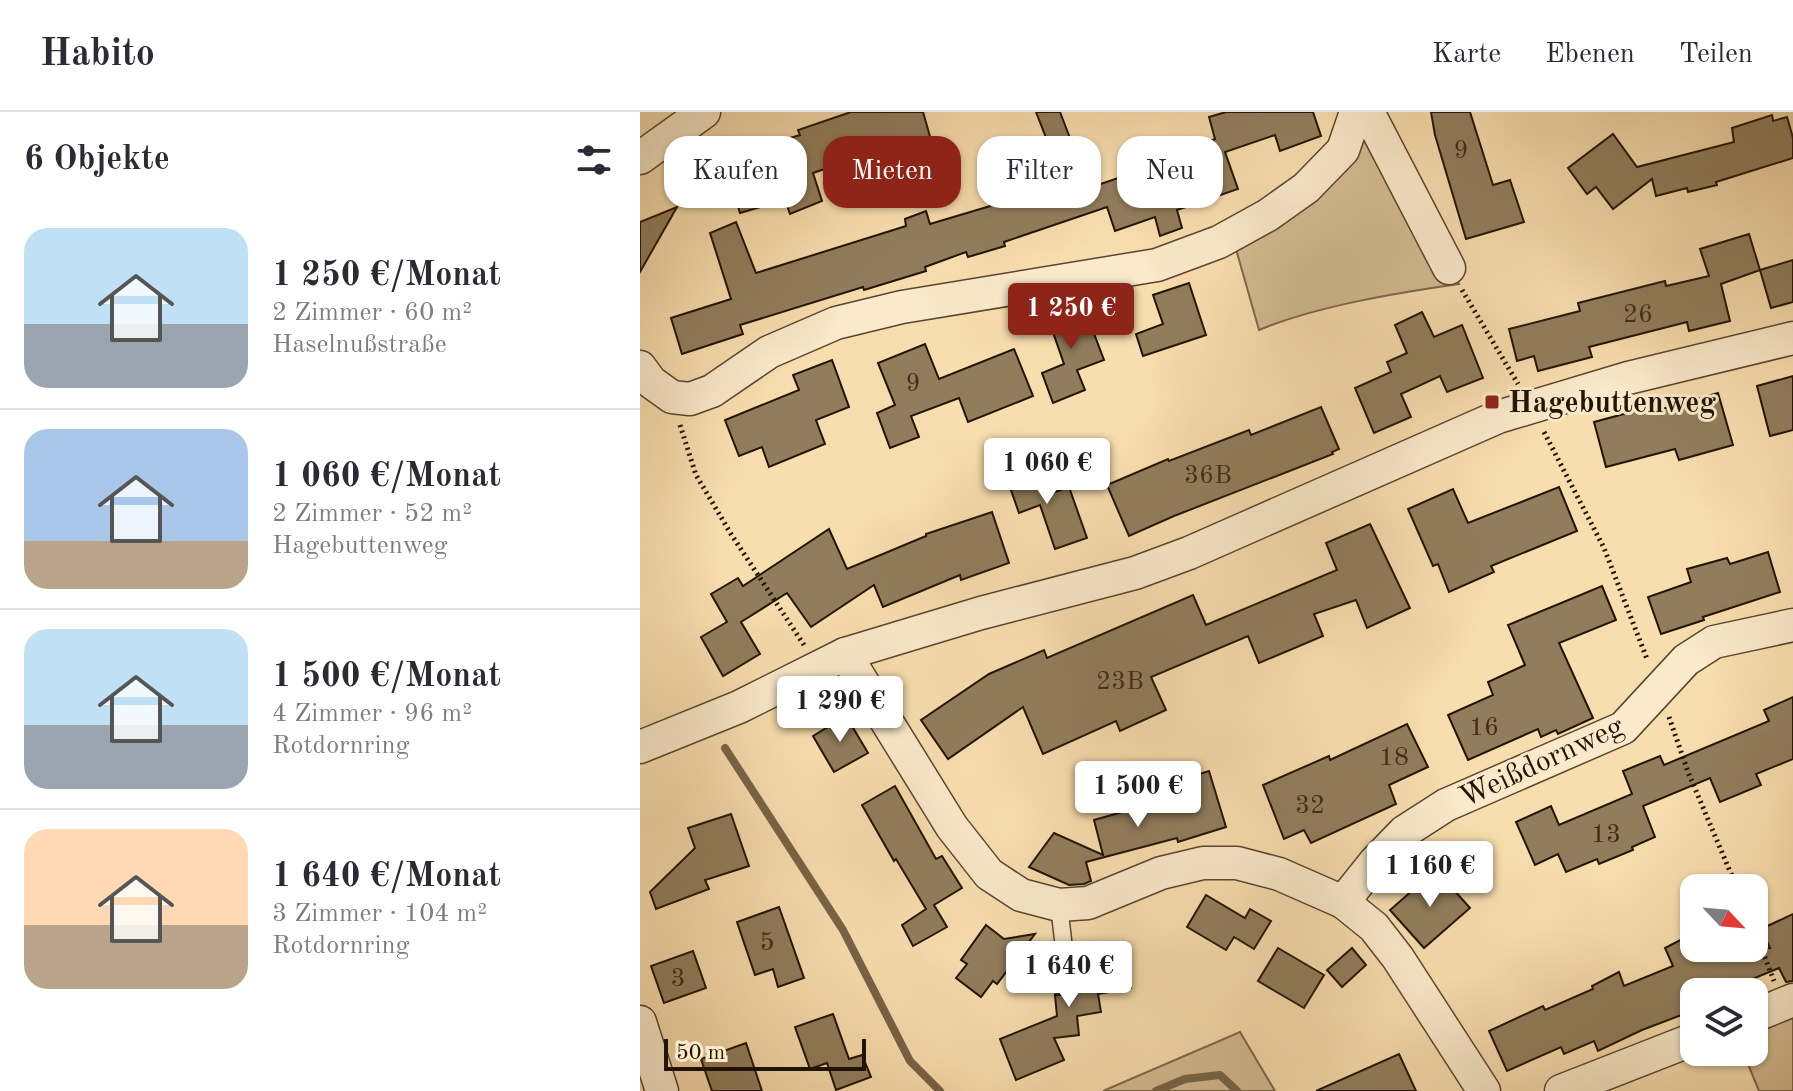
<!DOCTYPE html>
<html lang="de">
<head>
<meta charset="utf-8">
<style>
  body { margin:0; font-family:"Old Standard TT",serif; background:#f7f7f7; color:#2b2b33; height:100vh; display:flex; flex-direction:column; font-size:30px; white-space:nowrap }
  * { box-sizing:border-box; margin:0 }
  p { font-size:26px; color:#7c7c81 }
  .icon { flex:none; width:44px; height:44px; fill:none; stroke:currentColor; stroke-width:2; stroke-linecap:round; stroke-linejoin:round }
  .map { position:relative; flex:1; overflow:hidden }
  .sheet { display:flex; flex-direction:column; background:#fff; width:640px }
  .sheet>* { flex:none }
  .hud { position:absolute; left:24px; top:24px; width:760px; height:72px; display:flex; gap:16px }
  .needle { width:52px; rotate:116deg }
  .fabs { position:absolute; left:1040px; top:762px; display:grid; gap:16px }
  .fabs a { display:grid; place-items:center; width:88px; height:88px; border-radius:16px; background:#fff; box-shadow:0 2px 6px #0004; font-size:40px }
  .scale { position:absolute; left:24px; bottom:20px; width:202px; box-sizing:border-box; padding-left:8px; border:4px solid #221404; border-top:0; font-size:22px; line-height:28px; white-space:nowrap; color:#221404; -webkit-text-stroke:6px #fae9ca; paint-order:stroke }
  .price { position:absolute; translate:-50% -68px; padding:0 18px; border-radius:8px; background:#fff; color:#222; font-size:26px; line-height:52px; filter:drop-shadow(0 2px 4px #0008) }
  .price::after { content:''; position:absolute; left:50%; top:48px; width:24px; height:18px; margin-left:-12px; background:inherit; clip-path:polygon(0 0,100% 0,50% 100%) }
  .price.active { background:#8f2418; color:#fff }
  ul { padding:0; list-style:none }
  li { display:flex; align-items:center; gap:24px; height:200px; padding:0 24px }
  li+li { border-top:2px solid #e1e1e2 }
  li span { display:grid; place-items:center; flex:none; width:224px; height:160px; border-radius:24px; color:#555 }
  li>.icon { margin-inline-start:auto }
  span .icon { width:96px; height:96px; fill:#fffc; stroke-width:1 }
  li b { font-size:34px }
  h2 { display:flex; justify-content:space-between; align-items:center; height:96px; padding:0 24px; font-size:34px }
  .tag { padding:0 28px; border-radius:24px; background:#fff; box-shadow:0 2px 6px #0004; font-size:28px; line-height:72px }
  .tag.active { background:#8f2418; color:#fff }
  header { display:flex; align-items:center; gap:48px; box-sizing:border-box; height:112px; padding:0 40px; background:#fff; border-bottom:2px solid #e1e1e2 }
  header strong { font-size:38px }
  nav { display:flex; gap:44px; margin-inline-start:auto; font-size:28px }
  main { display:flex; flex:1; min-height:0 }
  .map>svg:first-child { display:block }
</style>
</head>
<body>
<header>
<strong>Habito</strong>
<nav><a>Karte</a><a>Ebenen</a><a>Teilen</a></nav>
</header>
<main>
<section class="sheet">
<h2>6 Objekte<svg class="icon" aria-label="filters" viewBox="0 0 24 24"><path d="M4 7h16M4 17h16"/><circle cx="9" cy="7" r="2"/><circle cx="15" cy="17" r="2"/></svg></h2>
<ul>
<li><span style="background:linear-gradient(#bfe0f5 60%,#9aa5b1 0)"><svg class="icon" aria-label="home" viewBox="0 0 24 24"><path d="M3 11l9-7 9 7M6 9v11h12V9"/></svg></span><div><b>1 250 €/Monat</b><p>2 Zimmer · 60 m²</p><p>Haselnußstraße</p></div></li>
<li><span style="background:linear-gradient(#a9c7e8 70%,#b9a48a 0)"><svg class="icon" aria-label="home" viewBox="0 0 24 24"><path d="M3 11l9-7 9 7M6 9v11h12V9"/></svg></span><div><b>1 060 €/Monat</b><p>2 Zimmer · 52 m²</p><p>Hagebuttenweg</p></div></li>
<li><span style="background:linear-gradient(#bfe0f5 60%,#9aa5b1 0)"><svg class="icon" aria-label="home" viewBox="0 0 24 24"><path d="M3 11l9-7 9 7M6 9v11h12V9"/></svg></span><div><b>1 500 €/Monat</b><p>4 Zimmer · 96 m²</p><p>Rotdornring</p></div></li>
<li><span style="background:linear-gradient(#ffd9b3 60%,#b9a48a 0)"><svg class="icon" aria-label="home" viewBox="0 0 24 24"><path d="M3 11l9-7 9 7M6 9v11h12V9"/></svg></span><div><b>1 640 €/Monat</b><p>3 Zimmer · 104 m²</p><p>Rotdornring</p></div></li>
</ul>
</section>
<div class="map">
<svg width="1153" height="979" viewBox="0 0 1153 979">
  <rect width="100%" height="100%" fill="#f8ddae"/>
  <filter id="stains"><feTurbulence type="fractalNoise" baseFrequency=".0025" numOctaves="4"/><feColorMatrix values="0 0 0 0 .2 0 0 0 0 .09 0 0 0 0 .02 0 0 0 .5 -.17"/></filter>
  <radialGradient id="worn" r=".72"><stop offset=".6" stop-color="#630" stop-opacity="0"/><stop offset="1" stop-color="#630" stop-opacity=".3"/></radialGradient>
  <g fill="#d4bb91" stroke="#7b684a" stroke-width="2">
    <path d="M716,0L819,172C756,181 677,194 619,218L592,123L628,103Z"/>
    <path d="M1153,888V979H1119L1103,940H1114V904Z"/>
    <path d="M600,920L635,979H463Z"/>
  </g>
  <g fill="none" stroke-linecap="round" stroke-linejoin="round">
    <g stroke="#776447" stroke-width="8">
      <path d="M85,636L203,818L270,949L300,979"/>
      <path d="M516,979L545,967L580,963L597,979"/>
    </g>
  </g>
  <g fill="#917d5c" stroke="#221404" stroke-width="2">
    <path d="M211,0H283L291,28L248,41L246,36L173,61L182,89L150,102L145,88L100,101L83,46L160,23L158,18Z"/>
    <path d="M396,0H420L449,76L540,45L538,40L575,27L569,5L586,0H673L681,24L640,39L635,23L585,40L598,77L537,98L542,116L520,124L515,105L475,119L467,95L364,130L365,134L328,145L326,140L285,155L286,159L224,178L223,175L100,213L103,222L42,242L31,206L91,187L70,121L96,110L116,161L266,114L265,107L286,99L290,112L357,92L356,89L422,67Z"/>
    <path d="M791,0H830L853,73L870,68L884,110L826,127L795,23Z"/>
    <path d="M1132,3L1133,9L1147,5L1153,26V46L1076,70L1077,73L1048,80L1047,76L1016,84L1012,67L973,97L956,75L947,82L928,56L973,22L997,55L1094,30L1092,16Z"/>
    <path d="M37,95L0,160V110Z"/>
    <path d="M1109,122L1120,158L1153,148V190L1131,196L1120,158L1081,172L1090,209L1049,219L1047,210L949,235L952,245L898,259L894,244L877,249L869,217L940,199L938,191L1025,169L1026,174L1069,164L1060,137Z"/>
    <path d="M549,171L566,223L503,244L496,222L523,212L513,183Z"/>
    <path d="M442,190L464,248L437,258L445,278L413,291L402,261L424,252L407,203Z"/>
    <path d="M782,200L794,225L822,213L843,266L807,280L800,264L761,282L771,305L734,321L715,276L751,260L747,250L767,241L755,213Z"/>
    <path d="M285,232L299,267L374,237L393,284L328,310L319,286L271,304L279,325L250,336L237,301L255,293L238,251Z"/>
    <path d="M192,248L209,295L176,308L185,332L129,355L122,335L99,344L85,308L159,278L153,263Z"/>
    <path d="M1153,264V318L1130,324L1117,274Z"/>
    <path d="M1078,281L1093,333L1039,348L1035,337L966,355L954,310L1006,296L1008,301Z"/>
    <path d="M681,295L699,337L692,340L693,342L534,404L489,424L467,373L528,347L529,349L609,318L611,323Z"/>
    <path d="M393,351L404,384L429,375L447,426L415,437L400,393L379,401L365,361Z"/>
    <path d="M919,375L937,419L851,454L854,460L809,480L798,452L793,454L768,397L813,377L828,411Z"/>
    <path d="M352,400L369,451L321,468L320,463L243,495L234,473L171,515L147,481L101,510L120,542L83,564L61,525L87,510L71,482L98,466L103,474L189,417L207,457L286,424V422Z"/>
    <path d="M730,412L770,496L727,516L716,488L674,502L683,524L619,551L608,524L511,565L526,598L480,619L476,609L403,642L383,595L308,647L281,608L349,562L404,538L407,546L553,483L566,513L697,458L686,431Z"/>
    <path d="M1128,440L1140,480L1063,505L1064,508L1021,522L1008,485L1051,470L1047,457L1087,446L1090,452Z"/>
    <path d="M962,474L976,508L919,531L953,606L918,622L916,618L901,625L898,617L828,648L808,603L853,583L848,570L885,553L868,513Z"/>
    <path d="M1153,585V647L1116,662L1121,673L1080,690L1070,666L1003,694L1015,725L992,735L993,738L959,752L957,747L926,760L918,742L895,753L876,710L911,694L919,713L992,682L983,659L1020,644L1024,653L1129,609L1124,598Z"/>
    <path d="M206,604L228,641L194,660L173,624Z"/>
    <path d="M767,612L788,655L749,673L756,692L671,731L664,718L644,727L623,673L689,644L690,648Z"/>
    <path d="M569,659L586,715L538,730L537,726L446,750L451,769L444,772L429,773L389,755L414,721L463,743L454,708L525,688L521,674Z"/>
    <path d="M255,674L296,747L302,744L322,776L294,793L307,815L273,834L262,813L286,797L256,747L254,749L222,693Z"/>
    <path d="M91,702L109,754L65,768L69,777L16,797L10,780L55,736L48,716Z"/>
    <path d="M796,758L830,796L784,836L750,798Z"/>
    <path d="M566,783L605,806L610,797L631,809L614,837L594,825L586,838L547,815Z"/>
    <path d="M139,795L164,866L138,875L133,857L115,863L97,810Z"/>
    <path d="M1153,802V869L1146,870L1139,856L1081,880H1045L1052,899L1002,918L958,939L954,929L924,942L921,935L867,959L849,919L903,894L905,898L953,877L952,874L979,860L984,874L1033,854L1025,836L1054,821V836H1130L1121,817Z"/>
    <path d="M346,813L364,827L395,822L357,872L353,869L341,885L316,866L327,852L321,848Z"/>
    <path d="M483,830L491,876L458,882L461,900L437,904L439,923L414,926L424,948L376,968L360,927L417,904L415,883H423L434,869L437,855L435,839Z"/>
    <path d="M638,836L684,863L664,896L618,869Z"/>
    <path d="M712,836L726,853L702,875L687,858Z"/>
    <path d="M53,839L66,876L24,891L11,854Z"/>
    <path d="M193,902L209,947L222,943L231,965L196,978L187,951L170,957L155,915Z"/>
    <path d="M106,931L122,979H72L61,947Z"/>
    <path d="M759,942L776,979H676Z"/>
  </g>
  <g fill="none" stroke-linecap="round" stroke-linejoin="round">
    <defs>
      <path id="service" d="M418,873L425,863L426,854L419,793"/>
      <g id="minor">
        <path d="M728,0L809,156"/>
        <path d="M0,46L64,0"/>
        <path d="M0,255L11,270L32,285L50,287L72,279L129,240L196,211L262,195L517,153L579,130L628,103L666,76L703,38L716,0"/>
        <path d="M205,542L312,715L349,762L381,783L419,793L448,791L521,761L563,751H597L639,762L703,790L734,815L758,846L844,979"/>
        <path d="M0,635L99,595L205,542L341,501L495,461L549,441L858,305L988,266L1153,226"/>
        <path d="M703,790L735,750L764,720L806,693L983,616L1046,548L1074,530L1153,513"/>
        <path d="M1114,904L1153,888"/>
        <path d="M0,910L22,979"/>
        <path d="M921,979L1054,927"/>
      </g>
    </defs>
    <use href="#service" stroke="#58462e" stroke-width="19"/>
    <use href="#minor" stroke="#58462e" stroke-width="35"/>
    <g stroke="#221404" stroke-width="5" stroke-dasharray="2 4" stroke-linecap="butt">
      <path d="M822,178L878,272"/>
      <path d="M40,313L56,363L91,422L164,533"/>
      <path d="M904,320L964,436L1007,547"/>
      <path d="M1029,605L1048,660L1097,776"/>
      <path d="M1114,817L1134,869"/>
    </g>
    <use href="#service" stroke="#fae9ca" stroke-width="16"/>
    <use href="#minor" stroke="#fae9ca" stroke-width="32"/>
  </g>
  <rect fill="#8f2418" stroke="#fae9ca" stroke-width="3" x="844" y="282" width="16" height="16" rx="4"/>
  <g text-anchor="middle" stroke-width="6" stroke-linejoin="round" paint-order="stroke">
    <g font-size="26" fill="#3e2e1a">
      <text x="821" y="46">9</text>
      <text x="998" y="210">26</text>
      <text x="273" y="279">9</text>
      <text x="568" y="371">36B</text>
      <text x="480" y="577">23B</text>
      <text x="844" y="623">16</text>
      <text x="754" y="653">18</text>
      <text x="670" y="701">32</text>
      <text x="966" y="730">13</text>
      <text x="127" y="838">5</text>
      <text x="38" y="874">3</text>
    </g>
    <g font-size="30" font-weight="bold" fill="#221404" stroke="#fae9ca" text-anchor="start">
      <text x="868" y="300">Hagebuttenweg</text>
    </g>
    <g font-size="30" fill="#221404" stroke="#fae9ca">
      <text transform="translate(901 649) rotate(-25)" y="10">Weißdornweg</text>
    </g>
  </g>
  <rect width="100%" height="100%" filter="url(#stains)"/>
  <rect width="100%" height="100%" fill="url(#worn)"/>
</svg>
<div class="fabs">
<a><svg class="needle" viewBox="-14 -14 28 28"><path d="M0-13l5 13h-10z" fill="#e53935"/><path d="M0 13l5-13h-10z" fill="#7c7c81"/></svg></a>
<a><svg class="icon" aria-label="layers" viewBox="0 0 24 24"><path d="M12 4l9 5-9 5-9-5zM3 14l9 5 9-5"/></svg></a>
</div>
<div class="scale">50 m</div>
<b class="price active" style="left:431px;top:239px">1 250 €</b>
<b class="price" style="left:407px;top:394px">1 060 €</b>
<b class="price" style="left:200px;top:632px">1 290 €</b>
<b class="price" style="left:498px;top:717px">1 500 €</b>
<b class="price" style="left:790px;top:797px">1 160 €</b>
<b class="price" style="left:429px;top:897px">1 640 €</b>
<div class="hud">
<a class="tag">Kaufen</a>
<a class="tag active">Mieten</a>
<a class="tag">Filter</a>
<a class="tag">Neu</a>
</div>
</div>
</main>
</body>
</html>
